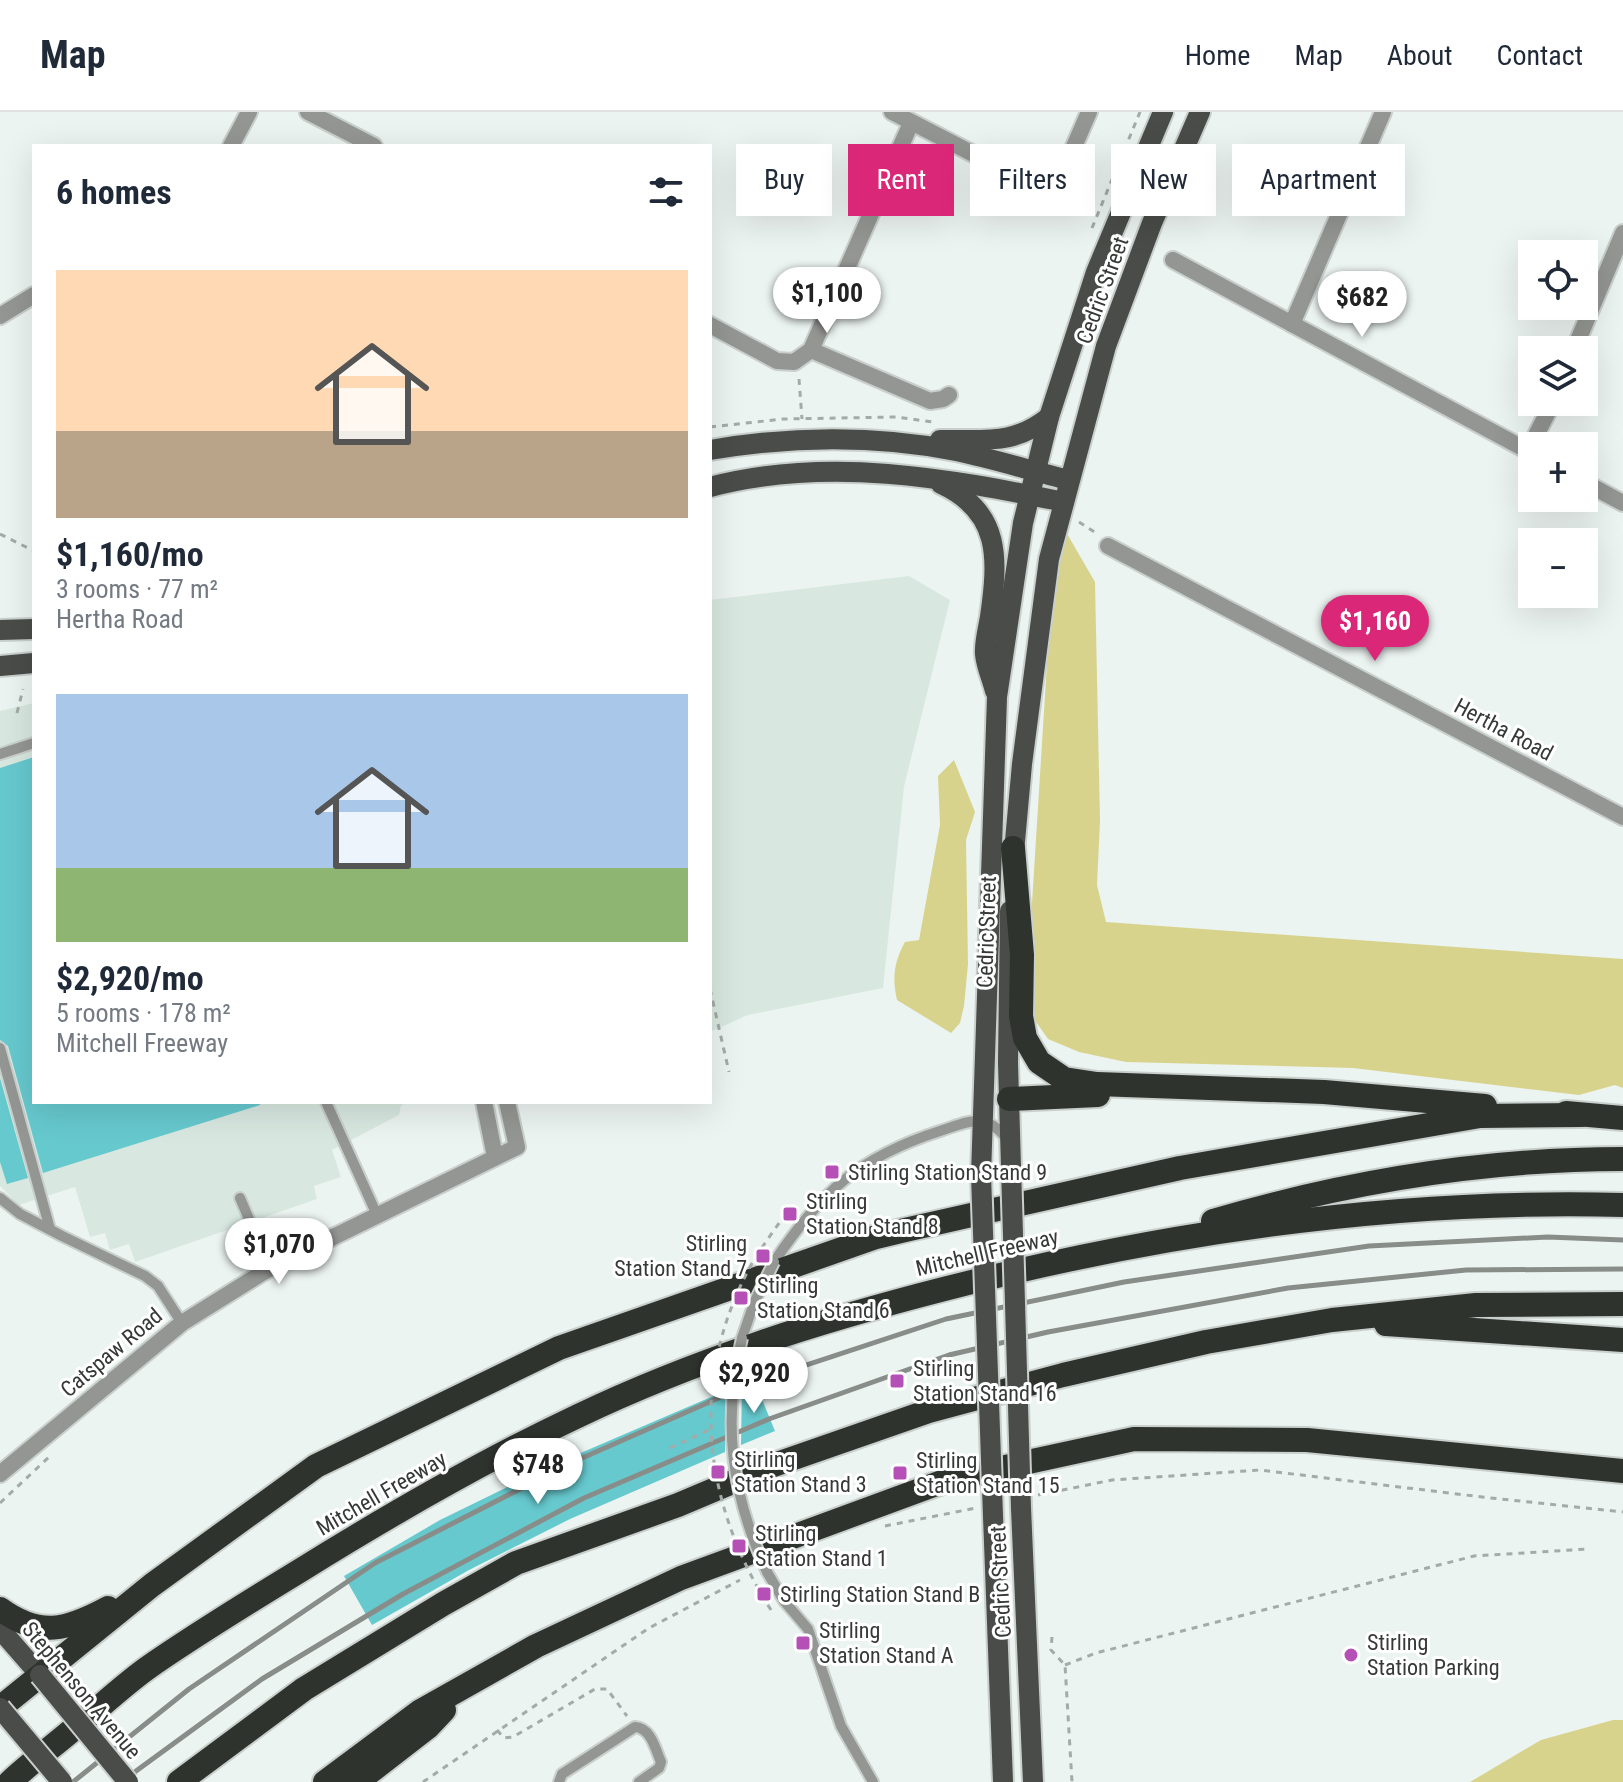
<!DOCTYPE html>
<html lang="en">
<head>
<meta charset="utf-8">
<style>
  body { margin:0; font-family:"Roboto Condensed",sans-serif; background:#f2f2f3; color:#1f2937; height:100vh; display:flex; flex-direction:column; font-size:30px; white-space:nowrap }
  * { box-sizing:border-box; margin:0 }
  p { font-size:26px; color:#747a83 }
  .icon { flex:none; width:44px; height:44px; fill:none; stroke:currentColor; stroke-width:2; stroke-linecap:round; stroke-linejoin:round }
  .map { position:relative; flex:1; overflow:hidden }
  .sheet { position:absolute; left:32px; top:32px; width:680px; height:960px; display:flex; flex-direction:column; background:#fff; border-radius:0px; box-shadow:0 8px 32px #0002 }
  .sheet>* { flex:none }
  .hud { position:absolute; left:736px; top:32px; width:760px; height:72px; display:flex; gap:16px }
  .fabs { position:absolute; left:1518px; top:128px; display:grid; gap:16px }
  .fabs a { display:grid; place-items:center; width:80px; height:80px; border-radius:0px; background:#fff; box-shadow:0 8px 32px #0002; font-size:40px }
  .price { position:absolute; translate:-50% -68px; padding:0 18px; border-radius:28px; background:#fff; color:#222; font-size:26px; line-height:52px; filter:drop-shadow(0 2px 4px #0008) }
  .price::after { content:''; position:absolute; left:50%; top:48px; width:24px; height:18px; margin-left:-12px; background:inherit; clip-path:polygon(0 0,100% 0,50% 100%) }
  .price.current { background:#db2777; color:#fff }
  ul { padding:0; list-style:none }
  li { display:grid; align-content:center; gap:16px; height:424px; padding:0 24px }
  li span { display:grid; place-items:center; height:248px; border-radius:0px; color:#555 }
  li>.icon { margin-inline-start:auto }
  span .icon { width:144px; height:144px; fill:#fffc; stroke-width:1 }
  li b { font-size:34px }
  h2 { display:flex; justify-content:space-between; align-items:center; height:96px; padding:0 24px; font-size:34px }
  .tag { padding:0 28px; border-radius:0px; background:#fff; box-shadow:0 8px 32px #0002; font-size:28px; line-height:72px }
  .tag.current { background:#db2777; color:#fff }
  header { display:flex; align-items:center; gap:48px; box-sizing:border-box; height:112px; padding:0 40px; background:#fff; border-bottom:2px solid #e0e1e3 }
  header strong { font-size:38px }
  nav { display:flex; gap:44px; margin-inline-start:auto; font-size:28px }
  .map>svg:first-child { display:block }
</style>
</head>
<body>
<header>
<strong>Map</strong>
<nav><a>Home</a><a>Map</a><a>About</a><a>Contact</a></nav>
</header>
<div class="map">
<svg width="1623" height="1670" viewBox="0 0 1623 1670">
  <rect width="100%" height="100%" fill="#ecf4f1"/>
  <g fill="#d8e8e1">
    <path d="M909,464L950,488L904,675L883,876L748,903L710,920V488Z"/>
    <path d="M34,591V990H408L401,993L399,1003L332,1038L341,1065L314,1074L317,1087L135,1150L129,1132L110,1138L105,1121L90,1125L75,1075L19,1093L0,1074V599Z"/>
  </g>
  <g fill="#d8d38c">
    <path d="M1066,420L1095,470L1100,709L1097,773L1106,810L1623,847V976L1615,973L1579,983L1353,956L1126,950L1079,940L1048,927L1034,907L1031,807L1050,503Z"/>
    <path d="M954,648L975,700L966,728L968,852L964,894L960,911L951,921L897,888C892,866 894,850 905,830L919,828L940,713L938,664Z"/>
    <path d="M1613,1608H1623V1670H1470L1541,1628Z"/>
  </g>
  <g fill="#66c9ce">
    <path d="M34,645V990H260V993L43,1061L8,934L0,928V656Z"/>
    <path d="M0,966L28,1066L7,1072L0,1050Z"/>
    <path d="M754,1268L775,1319L741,1333L742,1272Z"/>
    <path d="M725,1279V1340L570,1407L469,1458L372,1513L344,1464L440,1408L548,1355Z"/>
  </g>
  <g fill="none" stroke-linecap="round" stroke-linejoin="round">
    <defs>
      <g id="service">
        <path d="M0,642L34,631"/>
        <path d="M0,936L50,1117"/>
        <path d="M326,990L377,1103"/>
        <path d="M0,1086L20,1102L62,1124L145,1164L158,1174L182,1211"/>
        <path d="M240,1086L270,1156"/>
        <path d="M774,1150C821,1080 859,1045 940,1019C968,1010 985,999 1006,1026"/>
        <path d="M742,1226L754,1191"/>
        <path d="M767,1460L784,1489L808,1517L841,1614L873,1670"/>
        <path d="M559,1670L562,1662L635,1615C651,1616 655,1636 661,1650L659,1656L639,1670"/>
      </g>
      <g id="minor">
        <path d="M308,0L374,34"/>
        <path d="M892,0L1053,83L1089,0"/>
        <path d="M231,34L249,0"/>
        <path d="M1173,148L1532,341"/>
        <path d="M0,204L34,183"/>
        <path d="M1292,212L1383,0"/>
        <path d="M710,213L777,249L794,250L811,238L930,289L943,287L949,283"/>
        <path d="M811,238L911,11"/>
        <path d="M1574,238L1623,121"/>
        <path d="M1528,339L1553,290"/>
        <path d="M1584,370L1623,391"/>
        <path d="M1108,434L1623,705"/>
        <path d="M484,990L495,1045"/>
        <path d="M0,1362L182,1211L270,1156L517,1035L507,990"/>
      </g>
      <g id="primary">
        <path d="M940,328C984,327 1013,334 1049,305"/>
        <path d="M710,338C790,324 876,323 956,339C994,347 1032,359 1069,368"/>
        <path d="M941,372C1002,400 998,448 990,505C988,517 984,531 985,542C986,554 992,567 995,579"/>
        <path d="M710,375C828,344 947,366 1064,390"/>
        <path d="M0,518L34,517"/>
        <path d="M0,554L34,551"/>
        <path d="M1013,751L1022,652L1049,447L1106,234L1152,111L1200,0"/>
        <path d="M1010,799L1008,951L1011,1055"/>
        <path d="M981,1063L997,585L1023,411L1049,305L1096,160L1163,0"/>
        <path d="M1021,1396L1033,1670"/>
        <path d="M993,1404L1003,1670"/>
        <path d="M0,1517L40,1563"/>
      </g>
      <g id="motorway">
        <path d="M1013,736L1022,843L1021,904L1025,926L1039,950L1064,967L1097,972L1324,980L1485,994"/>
        <path d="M1009,987L1098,983"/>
        <path d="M1566,1001L1623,1006"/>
        <path d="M1213,1109C1346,1070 1484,1047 1623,1047"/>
        <path d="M1386,1212L1623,1228"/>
        <path d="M0,1497C40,1526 67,1518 108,1496"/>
        <path d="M0,1596L152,1473L316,1354L559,1236L876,1125L905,1118L1180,1056L1480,1004L1581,1003"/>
        <path d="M10,1670C29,1652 51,1636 71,1619C96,1599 120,1576 146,1557C196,1522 249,1490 301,1458C391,1402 483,1349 578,1304C695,1248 819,1209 944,1177C1165,1120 1394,1087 1623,1093"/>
        <path d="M179,1670L304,1577L443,1492L516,1451L678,1393L768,1355L929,1299L1063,1263L1206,1230L1332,1208L1476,1193L1623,1192"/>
        <path d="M325,1670L419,1600L536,1534L681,1466L950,1367L1134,1327L1307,1328L1623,1359"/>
        <path d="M357,1670L428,1615L444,1598"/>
      </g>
    </defs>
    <use href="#service" stroke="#c8cfcc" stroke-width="14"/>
    <use href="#minor" stroke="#c8cfcc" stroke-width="20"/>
    <use href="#primary" stroke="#c8cfcc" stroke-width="24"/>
    <use href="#motorway" stroke="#c8cfcc" stroke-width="28"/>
    <g stroke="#a4aaa7" stroke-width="3" stroke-dasharray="6 6" stroke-linecap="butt">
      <path d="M1092,116L1140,0"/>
      <path d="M799,267L802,307"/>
      <path d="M710,315L783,307L896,305L933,310"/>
      <path d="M1079,410L1096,421"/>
      <path d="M0,422L34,439"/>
      <path d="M17,601L23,577"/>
      <path d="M710,820V861"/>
      <path d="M710,877L729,960"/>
      <path d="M670,1336L711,1317"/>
      <path d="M1038,1383L1112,1368L1260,1358L1482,1385L1623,1400"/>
      <path d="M0,1391L50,1344"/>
      <path d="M885,1414L976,1396"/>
      <path d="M1052,1525L1051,1538L1065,1553L1072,1670"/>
      <path d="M1065,1553L1096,1541L1474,1444L1588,1437"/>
      <path d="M497,1618L504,1626L513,1625L595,1577H607L627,1604"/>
      <path d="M423,1670L649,1516L740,1468"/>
    </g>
    <use href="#service" stroke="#949693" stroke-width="10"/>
    <use href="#minor" stroke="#949693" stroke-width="16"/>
    <use href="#primary" stroke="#494c48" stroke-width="20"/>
    <use href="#motorway" stroke="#2f332e" stroke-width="24"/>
    <g stroke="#888d8a" stroke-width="5">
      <path d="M73,1670L189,1577L375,1451L573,1350L755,1270L946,1207L1124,1170L1369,1134L1548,1125L1623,1128"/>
      <path d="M121,1670L262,1567L403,1482L584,1386L769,1307L949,1243L1048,1220L1288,1176L1466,1158L1623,1157"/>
    </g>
    <defs>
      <g id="service-bridge">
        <path d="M754,1191L774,1150"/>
        <path d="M742,1226C722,1310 731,1382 767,1460"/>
      </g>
      <g id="primary-bridge">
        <path d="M1011,1055L1021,1396"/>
        <path d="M981,1063L993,1404"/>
        <path d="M40,1563L128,1670"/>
        <path d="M0,1596L62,1670"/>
      </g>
    </defs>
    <use href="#service-bridge" stroke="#c8cfcc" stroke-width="14" stroke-linecap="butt"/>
    <use href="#primary-bridge" stroke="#c8cfcc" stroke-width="24" stroke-linecap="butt"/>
    <path stroke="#a4aaa7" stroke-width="3" stroke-dasharray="6 6" stroke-linecap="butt" d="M771,1498C703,1391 688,1270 750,1155C760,1137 773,1120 784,1104"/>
    <use href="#service-bridge" stroke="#949693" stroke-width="10"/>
    <use href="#primary-bridge" stroke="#494c48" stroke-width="20"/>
  </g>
  <g fill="#b550b6" stroke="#fff" stroke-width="3">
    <rect x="824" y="1052" width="16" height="16" rx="4"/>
    <rect x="782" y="1094" width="16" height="16" rx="4"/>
    <rect x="755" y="1136" width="16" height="16" rx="4"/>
    <rect x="733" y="1178" width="16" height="16" rx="4"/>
    <rect x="889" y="1261" width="16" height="16" rx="4"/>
    <rect x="710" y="1352" width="16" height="16" rx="4"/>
    <rect x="892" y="1353" width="16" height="16" rx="4"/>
    <rect x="731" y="1426" width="16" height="16" rx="4"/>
    <rect x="756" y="1474" width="16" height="16" rx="4"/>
    <rect x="795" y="1523" width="16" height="16" rx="4"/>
    <circle cx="1351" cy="1543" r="8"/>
  </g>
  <g text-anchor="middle" stroke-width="6" stroke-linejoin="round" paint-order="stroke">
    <g font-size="22" fill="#363937" stroke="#fff">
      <text transform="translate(1102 178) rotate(-70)" y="8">Cedric Street</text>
      <text transform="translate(1504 617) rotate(28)" y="8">Hertha Road</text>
      <text transform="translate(986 820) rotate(-88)" y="8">Cedric Street</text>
      <text transform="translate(987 1140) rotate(-13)" y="8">Mitchell Freeway</text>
      <text transform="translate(111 1240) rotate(-40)" y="8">Catspaw Road</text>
      <text transform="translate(381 1381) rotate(-30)" y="8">Mitchell Freeway</text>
      <text transform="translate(1000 1470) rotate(-93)" y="8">Cedric Street</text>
      <text transform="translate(82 1578) rotate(50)" y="8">Stephenson Avenue</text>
    </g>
    <g font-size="22" fill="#363937" stroke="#fff" text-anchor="start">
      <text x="848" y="1068">Stirling Station Stand 9</text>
      <text x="806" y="1097">Stirling<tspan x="806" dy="25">Station Stand 8</tspan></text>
      <text x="747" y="1139" text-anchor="end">Stirling<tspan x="747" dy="25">Station Stand 7</tspan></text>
      <text x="757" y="1181">Stirling<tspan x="757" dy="25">Station Stand 6</tspan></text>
      <text x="913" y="1264">Stirling<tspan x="913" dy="25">Station Stand 16</tspan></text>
      <text x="734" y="1355">Stirling<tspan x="734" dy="25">Station Stand 3</tspan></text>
      <text x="916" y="1356">Stirling<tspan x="916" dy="25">Station Stand 15</tspan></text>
      <text x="755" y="1429">Stirling<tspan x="755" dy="25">Station Stand 1</tspan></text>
      <text x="780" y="1490">Stirling Station Stand B</text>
      <text x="819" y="1526">Stirling<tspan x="819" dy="25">Station Stand A</tspan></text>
      <text x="1367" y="1538">Stirling<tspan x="1367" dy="25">Station Parking</tspan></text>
    </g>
  </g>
</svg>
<div class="fabs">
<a><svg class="icon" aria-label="locate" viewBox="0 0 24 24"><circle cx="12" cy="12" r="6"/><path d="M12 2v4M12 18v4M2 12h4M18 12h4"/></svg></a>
<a><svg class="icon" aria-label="layers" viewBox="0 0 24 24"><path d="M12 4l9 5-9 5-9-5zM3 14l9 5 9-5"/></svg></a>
<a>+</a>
<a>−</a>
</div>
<b class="price" style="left:827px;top:223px">$1,100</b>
<b class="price" style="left:1362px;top:227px">$682</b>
<b class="price current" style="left:1375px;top:551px">$1,160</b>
<b class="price" style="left:279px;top:1174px">$1,070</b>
<b class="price" style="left:754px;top:1303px">$2,920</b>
<b class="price" style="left:538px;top:1394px">$748</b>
<div class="hud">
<a class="tag">Buy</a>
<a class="tag current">Rent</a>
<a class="tag">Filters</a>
<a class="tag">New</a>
<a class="tag">Apartment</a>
</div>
<section class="sheet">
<h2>6 homes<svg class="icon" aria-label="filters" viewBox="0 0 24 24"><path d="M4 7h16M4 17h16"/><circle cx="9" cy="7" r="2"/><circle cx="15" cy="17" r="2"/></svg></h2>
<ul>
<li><span style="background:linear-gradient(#ffd9b3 65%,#b9a48a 0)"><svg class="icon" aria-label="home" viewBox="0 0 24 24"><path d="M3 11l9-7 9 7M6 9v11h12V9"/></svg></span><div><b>$1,160/mo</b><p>3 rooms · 77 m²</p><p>Hertha Road</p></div></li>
<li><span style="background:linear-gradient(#a9c7e8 70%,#8fb573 0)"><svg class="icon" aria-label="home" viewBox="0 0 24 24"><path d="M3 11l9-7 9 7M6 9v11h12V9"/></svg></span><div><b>$2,920/mo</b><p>5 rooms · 178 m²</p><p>Mitchell Freeway</p></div></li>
</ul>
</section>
</div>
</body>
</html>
